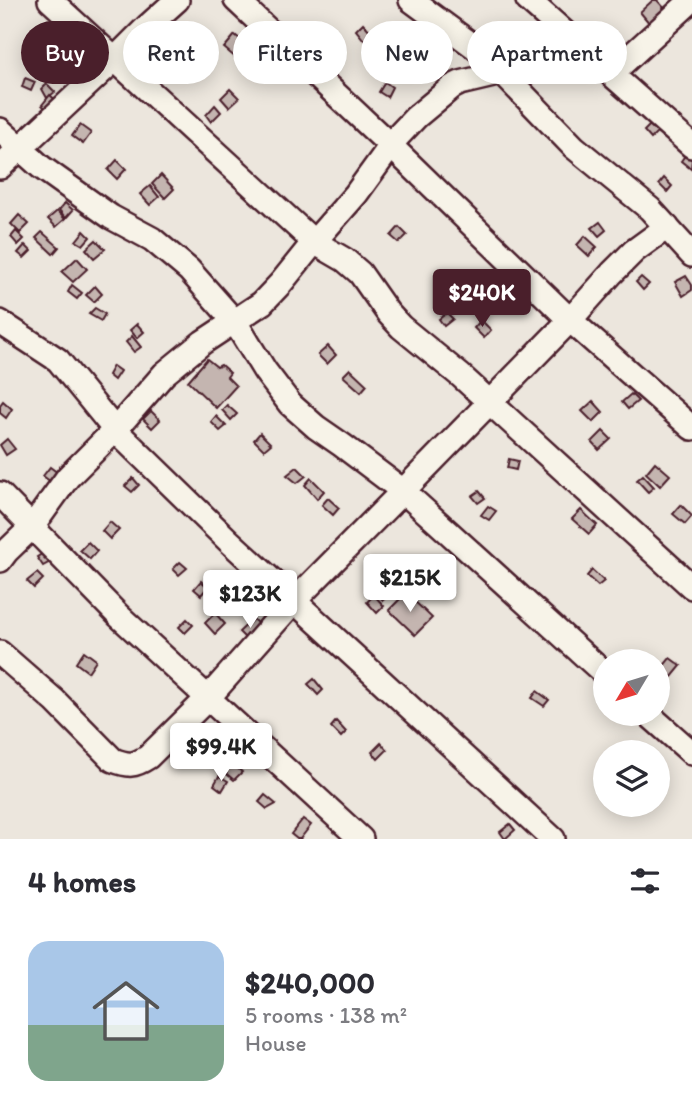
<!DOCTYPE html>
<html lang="en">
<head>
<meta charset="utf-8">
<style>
  body { margin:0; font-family:Itim,sans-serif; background:#f7f7f7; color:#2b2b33; height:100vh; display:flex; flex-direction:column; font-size:26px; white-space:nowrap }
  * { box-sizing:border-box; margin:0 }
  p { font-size:23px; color:#7c7c81 }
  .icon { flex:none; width:38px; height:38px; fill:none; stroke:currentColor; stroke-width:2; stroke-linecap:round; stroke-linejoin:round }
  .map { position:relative; height:839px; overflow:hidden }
  .drawer { display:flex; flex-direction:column; background:#fff; flex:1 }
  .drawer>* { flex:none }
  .top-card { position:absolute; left:21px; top:21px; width:651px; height:63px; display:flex; gap:14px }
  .needle { width:46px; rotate:232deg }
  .controls { position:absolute; left:593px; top:649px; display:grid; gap:14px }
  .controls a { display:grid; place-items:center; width:77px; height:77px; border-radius:50%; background:#fff; box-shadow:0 4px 18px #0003; font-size:35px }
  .price { position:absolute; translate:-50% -60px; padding:0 16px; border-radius:7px; background:#fff; color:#222; font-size:23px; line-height:46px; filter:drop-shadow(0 2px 4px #0008) }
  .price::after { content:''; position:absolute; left:50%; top:42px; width:21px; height:16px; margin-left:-10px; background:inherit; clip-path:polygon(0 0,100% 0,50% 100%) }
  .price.current { background:#4a1f2b; color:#fff }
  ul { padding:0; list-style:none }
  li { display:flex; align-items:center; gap:21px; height:175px; padding:0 28px }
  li+li { border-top:2px solid #e1e1e2 }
  li span { display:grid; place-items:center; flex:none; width:196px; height:140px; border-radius:21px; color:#555 }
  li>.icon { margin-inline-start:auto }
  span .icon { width:84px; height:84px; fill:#fffc; stroke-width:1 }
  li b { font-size:30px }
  h2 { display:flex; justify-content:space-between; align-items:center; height:84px; padding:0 28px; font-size:30px }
  .pill { padding:0 24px; border-radius:32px; background:#fff; box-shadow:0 4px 18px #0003; font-size:24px; line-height:63px }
  .pill.current { background:#4a1f2b; color:#fff }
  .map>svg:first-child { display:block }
</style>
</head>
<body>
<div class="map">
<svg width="692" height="839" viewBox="0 0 692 839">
  <rect width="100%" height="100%" fill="#ece6dd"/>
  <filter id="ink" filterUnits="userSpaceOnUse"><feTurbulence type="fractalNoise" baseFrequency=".0143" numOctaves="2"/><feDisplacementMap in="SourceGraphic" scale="14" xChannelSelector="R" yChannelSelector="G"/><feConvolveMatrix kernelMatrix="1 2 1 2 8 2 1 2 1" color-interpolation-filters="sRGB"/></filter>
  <g filter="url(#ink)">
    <g fill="#c4b5b0" stroke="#4a1f2b" stroke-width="2">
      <path d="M653,0H657L666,10L650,24L640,12Z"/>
      <path d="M363,23L372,33L364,40L356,30Z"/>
      <path d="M235,35L253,50L242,63L224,48Z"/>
      <path d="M208,43L214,52L206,59L199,52Z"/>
      <path d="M422,44L430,52L423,58L416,50Z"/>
      <path d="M266,50L275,60L264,71L256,61Z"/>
      <path d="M387,67L393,75L387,79L381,72Z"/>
      <path d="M25,78L35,82L31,91L22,87Z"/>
      <path d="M385,82L392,87L387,97L379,92Z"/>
      <path d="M47,84L55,92L47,98L42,89Z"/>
      <path d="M230,89L239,98L229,107L221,98Z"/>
      <path d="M50,95L59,103L50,113L42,105Z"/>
      <path d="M215,105L221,112L211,122L206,115Z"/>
      <path d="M651,124L658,132L651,139L644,131Z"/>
      <path d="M80,125L91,133L83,144L72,136Z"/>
      <path d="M686,154L692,160L691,169L681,161Z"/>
      <path d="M117,160L126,169L117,179L108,170Z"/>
      <path d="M161,175L174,189L165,198L152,184Z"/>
      <path d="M664,178L672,186L667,192L659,184Z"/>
      <path d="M150,186L159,197L150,205L140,194Z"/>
      <path d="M65,203L73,210L65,219V217L59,210Z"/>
      <path d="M57,211L65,219L56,227L48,219Z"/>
      <path d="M19,215L29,224L20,233L11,224Z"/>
      <path d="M600,222L606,230L599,236L592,228Z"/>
      <path d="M399,227L407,235L399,243L391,236Z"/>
      <path d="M16,231L24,239L18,245L11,237Z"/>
      <path d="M84,231L90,237L83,245L76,241Z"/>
      <path d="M42,232L59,247L53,254L36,238Z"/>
      <path d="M585,236L597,247L589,256L577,245Z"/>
      <path d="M96,240L105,249L94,258L86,249Z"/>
      <path d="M25,245L31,251L24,258L18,253Z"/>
      <path d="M77,258L87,269L73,282L62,272Z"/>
      <path d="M686,276L692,285V290L683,296L675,282Z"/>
      <path d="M453,277L466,289L458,297L446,284Z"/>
      <path d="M641,277L649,284L643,290L636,282Z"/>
      <path d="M72,285L82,293L77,299L68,292Z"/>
      <path d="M95,286L102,294L94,302L86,295Z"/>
      <path d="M95,308L105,314L101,321L89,314Z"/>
      <path d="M447,313L453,319L444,326L439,319Z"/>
      <path d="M481,320L491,330L484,338L474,328Z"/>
      <path d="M137,324L144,332L137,338L130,330Z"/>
      <path d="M132,336L141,347L134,352L126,342Z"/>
      <path d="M328,346L336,355L327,364L318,355Z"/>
      <path d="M207,359L217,367L221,365L230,373L227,377L236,386L216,408L188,381Z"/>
      <path d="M113,366L120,371L114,380L108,375Z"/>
      <path d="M350,369L367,385L361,392L343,376Z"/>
      <path d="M631,394L638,401L628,409L622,402Z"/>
      <path d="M3,401L12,409L6,418L0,413V405Z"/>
      <path d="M593,401L603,412L593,422L582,411Z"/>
      <path d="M227,405L237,414L231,420L222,410Z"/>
      <path d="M151,411L160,420L152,428L143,419Z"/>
      <path d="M216,416L226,426L220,431L211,422Z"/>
      <path d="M603,431L611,439L599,450L592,442Z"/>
      <path d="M260,433L271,444L264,450L254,440Z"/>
      <path d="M7,439L15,449L6,455L0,445Z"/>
      <path d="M509,459L518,461L516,470L507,468Z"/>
      <path d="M655,462L670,475L660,486L646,473Z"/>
      <path d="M50,467L58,473L51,482L43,476Z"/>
      <path d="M297,467L306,476L297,483L287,475Z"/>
      <path d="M643,475L654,487L648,492L637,480Z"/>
      <path d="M133,478L139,485L132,492L125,486Z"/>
      <path d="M311,478L324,491L317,499L305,485Z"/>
      <path d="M479,491L485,498L478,503L472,496Z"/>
      <path d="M328,498L339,508L333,515L322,505Z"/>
      <path d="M681,505L692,516L685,524L673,514Z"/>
      <path d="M488,506L496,511L489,520L481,515Z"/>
      <path d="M581,510L597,525L589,534L572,519Z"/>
      <path d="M110,522L119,530L110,539L102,531Z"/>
      <path d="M88,542L97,551L90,559L80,550Z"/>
      <path d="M45,552L50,562L43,566L37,557Z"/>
      <path d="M180,562L187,568L179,575L173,569Z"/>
      <path d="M380,565L399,586L383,600L365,580Z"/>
      <path d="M592,570L604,581L598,586L587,576Z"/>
      <path d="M37,573L43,579L34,588L27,581Z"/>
      <path d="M201,581L208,587L201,595L194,589Z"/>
      <path d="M406,593L432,618L415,635L389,610Z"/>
      <path d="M374,595L384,606L377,613L367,602Z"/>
      <path d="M215,613L225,624L215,634L205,623Z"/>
      <path d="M187,619L193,625L185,633L179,627Z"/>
      <path d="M253,619L261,627L248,641L239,632Z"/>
      <path d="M84,651L96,660L88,672L76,663Z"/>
      <path d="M670,658L681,666L672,677L661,669Z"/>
      <path d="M314,679L323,690L318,695L308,684Z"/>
      <path d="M537,691L549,700L544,706L532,698Z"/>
      <path d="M336,721L346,732L341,737L331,727Z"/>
      <path d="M381,743L387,750L378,759L372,752Z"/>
      <path d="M192,745L201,753L193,762L184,755Z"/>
      <path d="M230,762L242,772L234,780L223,771Z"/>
      <path d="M219,776L228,781L222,791L214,785Z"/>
      <path d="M265,795L276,804L267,809L259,802Z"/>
      <path d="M303,819L311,825L300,839H297L291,834Z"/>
      <path d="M510,824L515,830L505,839L500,832Z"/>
    </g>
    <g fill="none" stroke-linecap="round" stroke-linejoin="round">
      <defs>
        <g id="minor">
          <path d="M50,0L314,242L345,260L360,273L388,313L401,327L461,376L692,587"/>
          <path d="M236,0L391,146L570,320L692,428"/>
          <path d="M411,0L483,53L574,147L650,209L692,255"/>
          <path d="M528,0L692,146"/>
          <path d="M611,74L692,0"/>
          <path d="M0,130L41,167L111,217L152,239L189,270L235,322L265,371L290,404L316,427L342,445L403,491L294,601L208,698L148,757C134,766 129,766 113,760L55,701L0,653"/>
          <path d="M0,167L115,59L148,26L177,0"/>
          <path d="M0,322L58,360L115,430L229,541L553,839"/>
          <path d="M0,494L119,616L361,839"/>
          <path d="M0,560L6,552L32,527L68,477L115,430L164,374L203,342L262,303L281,283L314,242L356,194L398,136L416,117L452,87L460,83L502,73L596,61"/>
          <path d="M606,675L403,491L570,320L612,273L634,251L667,227"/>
          <path d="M648,714L692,753"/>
        </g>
      </defs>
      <use href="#minor" stroke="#4a1f2b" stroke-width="28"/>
      <use href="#minor" stroke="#f7f3e8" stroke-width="23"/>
    </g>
  </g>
</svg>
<div class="controls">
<a><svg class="needle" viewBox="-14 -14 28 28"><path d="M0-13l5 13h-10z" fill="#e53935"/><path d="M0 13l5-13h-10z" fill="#7c7c81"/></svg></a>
<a><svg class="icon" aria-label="layers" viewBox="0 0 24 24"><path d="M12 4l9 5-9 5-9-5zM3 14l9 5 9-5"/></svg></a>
</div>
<b class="price current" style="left:482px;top:329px">$240K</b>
<b class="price" style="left:410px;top:614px">$215K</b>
<b class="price" style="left:250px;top:630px">$123K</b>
<b class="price" style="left:221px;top:783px">$99.4K</b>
<div class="top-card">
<a class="pill current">Buy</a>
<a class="pill">Rent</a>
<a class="pill">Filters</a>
<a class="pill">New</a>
<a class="pill">Apartment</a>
</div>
</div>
<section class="drawer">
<h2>4 homes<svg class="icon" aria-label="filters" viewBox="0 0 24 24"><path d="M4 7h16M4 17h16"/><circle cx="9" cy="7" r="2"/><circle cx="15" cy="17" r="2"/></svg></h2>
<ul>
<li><span style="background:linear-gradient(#a9c7e8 60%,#7fa58c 0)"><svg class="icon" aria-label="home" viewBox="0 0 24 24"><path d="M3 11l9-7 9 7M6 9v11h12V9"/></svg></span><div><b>$240,000</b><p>5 rooms · 138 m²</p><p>House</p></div></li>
</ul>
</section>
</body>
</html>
